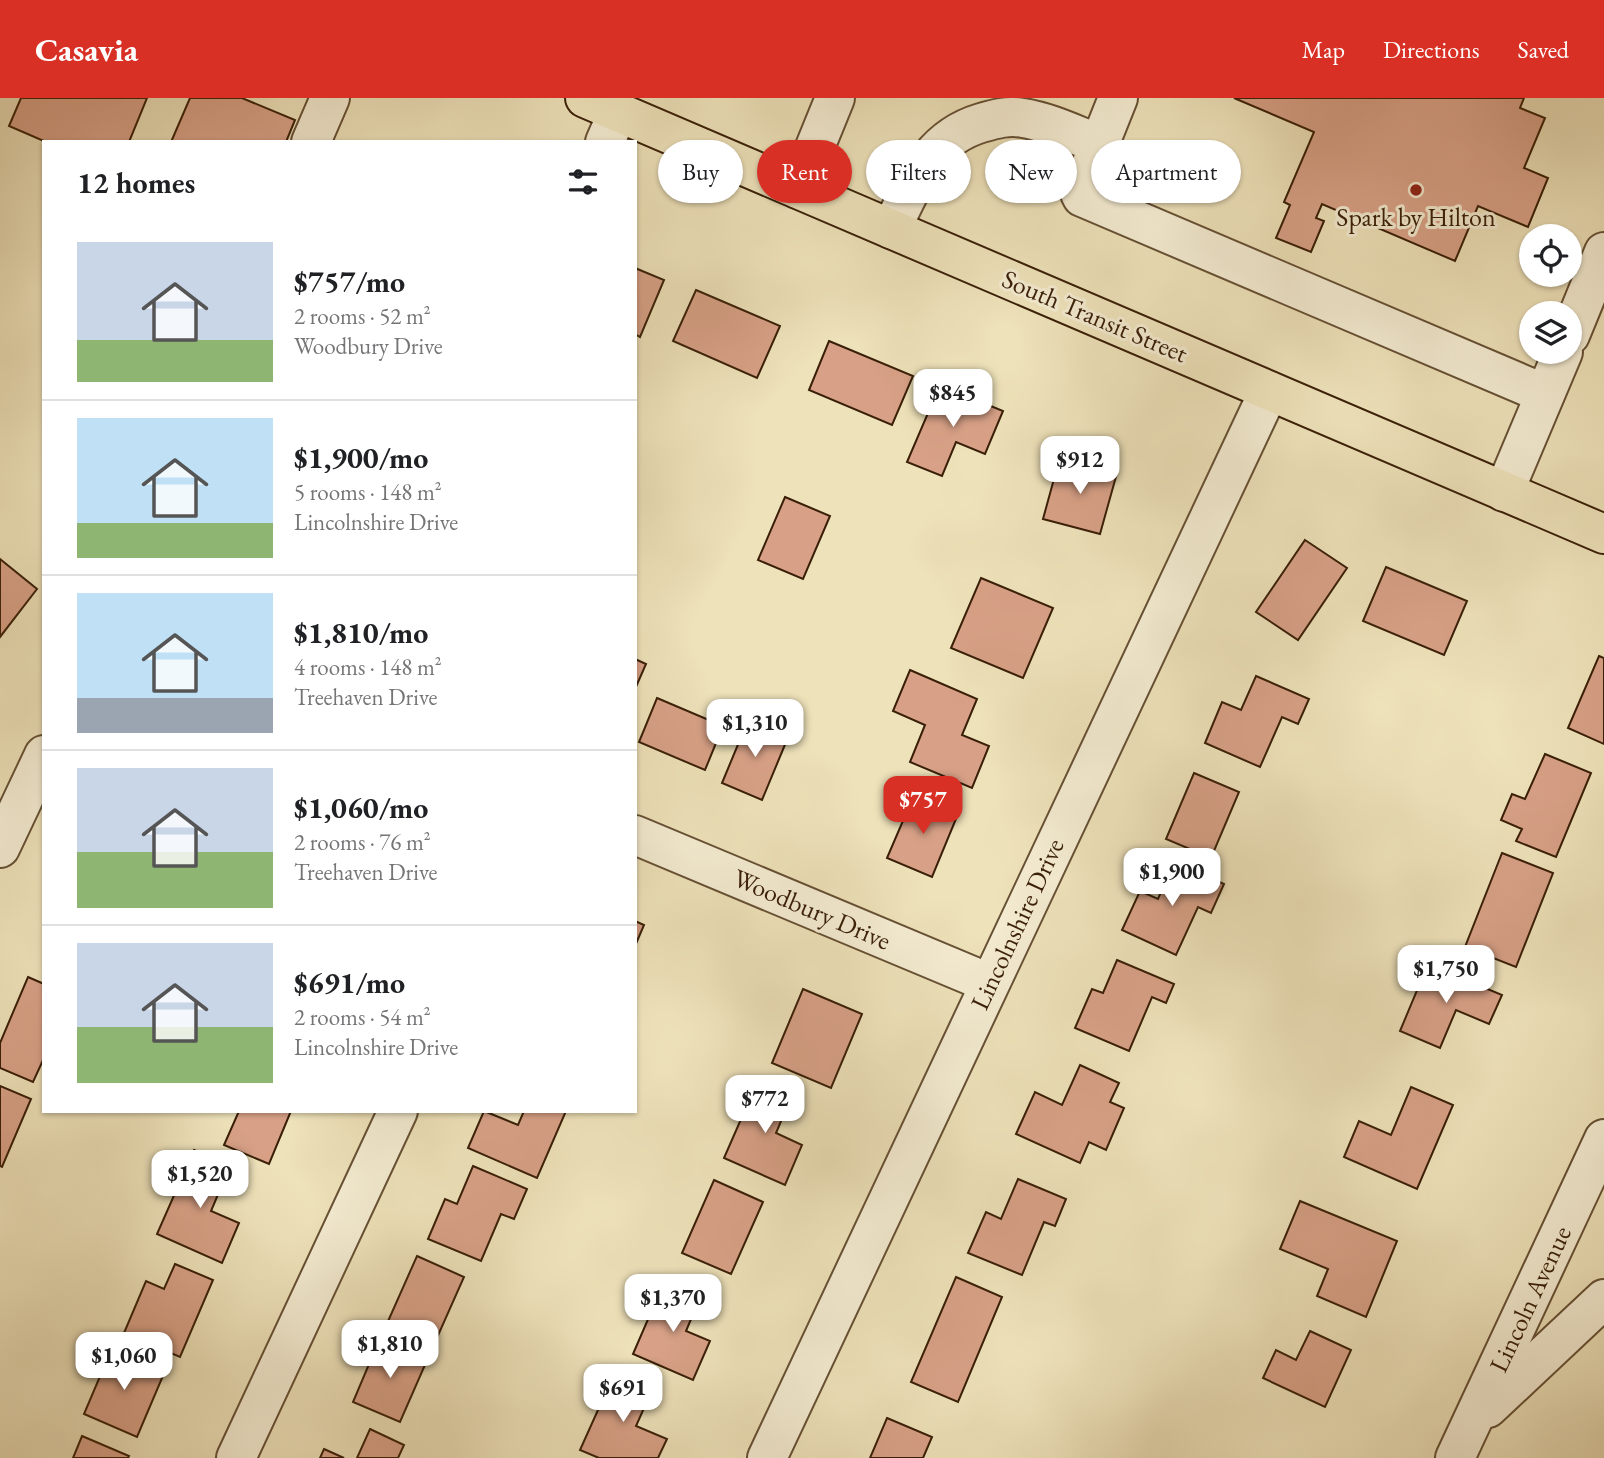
<!DOCTYPE html>
<html lang="en">
<head>
<meta charset="utf-8">
<style>
  body { margin:0; font-family:"EB Garamond",serif; background:#f2f2f2; color:#202124; height:100vh; display:flex; flex-direction:column; font-size:26px; white-space:nowrap }
  * { box-sizing:border-box; margin:0 }
  p { font-size:23px; color:#757577 }
  .icon { flex:none; width:38px; height:38px; fill:none; stroke:currentColor; stroke-width:2; stroke-linecap:round; stroke-linejoin:round }
  .map { position:relative; flex:1; overflow:hidden }
  .details { position:absolute; left:42px; top:42px; width:595px; height:973px; display:flex; flex-direction:column; background:#fff; border-radius:0px; box-shadow:0 2px 5px #0004 }
  .details>* { flex:none }
  .banner { position:absolute; left:658px; top:42px; width:665px; height:63px; display:flex; gap:14px }
  .controls { position:absolute; left:1519px; top:126px; display:grid; gap:14px }
  .controls a { display:grid; place-items:center; width:63px; height:63px; border-radius:50%; background:#fff; box-shadow:0 2px 5px #0004; font-size:35px }
  .price { position:absolute; translate:-50% -60px; padding:0 16px; border-radius:14px; background:#fff; color:#222; font-size:23px; line-height:46px; filter:drop-shadow(0 2px 4px #0008) }
  .price::after { content:''; position:absolute; left:50%; top:42px; width:21px; height:16px; margin-left:-10px; background:inherit; clip-path:polygon(0 0,100% 0,50% 100%) }
  .price.current { background:#d93025; color:#fff }
  ul { padding:0; list-style:none }
  li { display:flex; align-items:center; gap:21px; height:175px; padding:0 35px }
  li+li { border-top:2px solid #e0e0e0 }
  li span { display:grid; place-items:center; flex:none; width:196px; height:140px; border-radius:0px; color:#555 }
  li>.icon { margin-inline-start:auto }
  span .icon { width:84px; height:84px; fill:#fffc; stroke-width:1 }
  li b { font-size:30px }
  h2 { display:flex; justify-content:space-between; align-items:center; height:84px; padding:0 35px; font-size:30px }
  .tag { padding:0 24px; border-radius:32px; background:#fff; box-shadow:0 2px 5px #0004; font-size:24px; line-height:63px }
  .tag.current { background:#d93025; color:#fff }
  header { display:flex; align-items:center; gap:42px; box-sizing:border-box; height:98px; padding:0 35px; background:#d93025; color:#fff }
  header strong { font-size:33px }
  nav { display:flex; gap:38px; margin-inline-start:auto; font-size:24px }
  .map>svg:first-child { display:block }
</style>
</head>
<body>
<header>
<strong>Casavia</strong>
<nav><a>Map</a><a>Directions</a><a>Saved</a></nav>
</header>
<div class="map">
<svg width="1604" height="1360" viewBox="0 0 1604 1360">
  <rect width="100%" height="100%" fill="#eee2ba"/>
  <filter id="stains"><feTurbulence type="fractalNoise" baseFrequency=".00286" numOctaves="4"/><feColorMatrix values="0 0 0 0 .2 0 0 0 0 .09 0 0 0 0 .02 0 0 0 .5 -.17"/></filter>
  <radialGradient id="worn" r=".72"><stop offset=".6" stop-color="#630" stop-opacity="0"/><stop offset="1" stop-color="#630" stop-opacity=".3"/></radialGradient>
  <g fill="#d8a187" stroke="#391f07" stroke-width="2">
    <path d="M21,0H147L129,44H46L9,28Z"/>
    <path d="M190,0H242L295,22L286,44H171Z"/>
    <path d="M1234,0H1524L1520,10L1545,20L1524,70L1548,80L1528,129L1478,108L1455,163L1322,106L1316,120L1324,123L1311,154L1276,140L1290,107L1284,104L1314,34Z"/>
    <path d="M635,170L664,182L640,239L635,236Z"/>
    <path d="M696,192L780,228L757,280L673,243Z"/>
    <path d="M829,243L913,278L892,327L809,292Z"/>
    <path d="M940,287L1003,313L985,356L956,344L942,378L907,364Z"/>
    <path d="M1060,359L1117,375L1100,436L1043,421Z"/>
    <path d="M785,399L830,418L803,481L758,462Z"/>
    <path d="M1305,442L1347,470L1298,542L1256,514Z"/>
    <path d="M0,461L37,491L0,539Z"/>
    <path d="M1386,469L1467,503L1444,557L1363,523Z"/>
    <path d="M981,480L1053,510L1023,580L951,550Z"/>
    <path d="M1599,558L1604,560V646L1568,630Z"/>
    <path d="M635,561L646,566L635,591Z"/>
    <path d="M910,572L977,601L962,637L989,648L972,690L910,664L925,627L893,613Z"/>
    <path d="M1256,578L1309,601L1298,626L1282,619L1260,669L1205,645L1222,604L1241,612Z"/>
    <path d="M657,600L723,628L705,672L639,644Z"/>
    <path d="M749,620L789,637L762,702L722,685Z"/>
    <path d="M1545,656L1591,675L1556,759L1516,743L1522,731L1501,722L1512,696L1525,701Z"/>
    <path d="M1194,675L1239,694L1211,760L1166,741Z"/>
    <path d="M914,697L958,716L932,779L887,760Z"/>
    <path d="M1502,755L1553,775L1516,869L1465,849Z"/>
    <path d="M1174,763L1224,786L1211,815L1198,809L1176,857L1122,832L1140,793L1158,801Z"/>
    <path d="M635,823L644,827L635,848Z"/>
    <path d="M1117,862L1174,886L1166,905L1152,899L1129,953L1075,930L1092,891L1103,895Z"/>
    <path d="M1428,866L1502,897L1489,926L1456,912L1440,950L1400,933Z"/>
    <path d="M28,879L44,886V960L33,984L0,970V945Z"/>
    <path d="M803,891L862,916L831,990L772,965Z"/>
    <path d="M1080,967L1119,985L1110,1004L1124,1010L1106,1052L1089,1044L1080,1065L1016,1036L1035,994L1062,1007Z"/>
    <path d="M759,980L793,995L776,1035L802,1047L785,1087L724,1060Z"/>
    <path d="M0,988L31,1001L2,1069L0,1068Z"/>
    <path d="M1411,989L1453,1007L1417,1091L1344,1059L1359,1023L1391,1037Z"/>
    <path d="M239,1013H291L269,1066L224,1047Z"/>
    <path d="M484,1013L518,1027L524,1013H566L537,1080L468,1050Z"/>
    <path d="M194,1052L230,1068L211,1113L239,1125L222,1165L157,1136Z"/>
    <path d="M473,1068L527,1091L514,1121L501,1116L481,1163L428,1141L445,1101L457,1106Z"/>
    <path d="M1018,1081L1066,1101L1055,1128L1044,1124L1022,1177L968,1155L986,1114L1001,1121Z"/>
    <path d="M714,1082L763,1104L731,1176L682,1155Z"/>
    <path d="M1300,1103L1397,1143L1366,1219L1317,1198L1328,1171L1280,1151Z"/>
    <path d="M417,1158L464,1179L432,1251L385,1230Z"/>
    <path d="M175,1166L213,1182L180,1259L124,1235L146,1183L164,1191Z"/>
    <path d="M956,1179L1002,1199L958,1304L911,1284Z"/>
    <path d="M664,1184L700,1200L686,1233L710,1243L693,1282L633,1256Z"/>
    <path d="M1310,1233L1351,1252L1325,1309L1263,1280L1276,1252L1296,1262Z"/>
    <path d="M380,1240L428,1260L400,1324L353,1304Z"/>
    <path d="M112,1250L165,1273L137,1339L84,1316Z"/>
    <path d="M615,1274L653,1290L636,1328L667,1341L658,1360H599L580,1352Z"/>
    <path d="M887,1320L932,1339L923,1360H870Z"/>
    <path d="M370,1331L404,1347L398,1360H357Z"/>
    <path d="M82,1338L129,1358L128,1360H73Z"/>
    <path d="M324,1351L344,1360H320Z"/>
  </g>
  <g fill="none" stroke-linecap="round" stroke-linejoin="round">
    <defs>
      <g id="minor">
        <path d="M1118,0L1080,95L1082,99L1545,296"/>
        <path d="M311,44L330,0"/>
        <path d="M605,44L618,14"/>
        <path d="M798,91L835,0"/>
        <path d="M891,131C914,86 928,41 981,25C995,21 1009,17 1023,20C1049,24 1075,37 1099,46"/>
        <path d="M1570,237L1604,154"/>
        <path d="M1504,394L1563,254"/>
        <path d="M635,737L989,885"/>
        <path d="M0,750L44,657"/>
        <path d="M1488,1310L1604,1201"/>
        <path d="M236,1360L398,1013"/>
        <path d="M767,1360L1269,293"/>
        <path d="M1455,1360L1604,1041"/>
      </g>
      <path id="highway" d="M585,0L1604,436"/>
    </defs>
    <use href="#minor" stroke="#665034" stroke-width="42"/>
    <use href="#highway" stroke="#391f07" stroke-width="42"/>
    <use href="#minor" stroke="#f4ecd2" stroke-width="38"/>
    <use href="#highway" stroke="#eee2ba" stroke-width="38"/>
  </g>
  <circle fill="#8f2418" stroke="#f4ecd2" stroke-width="2.5" cx="1416" cy="92" r="7"/>
  <g text-anchor="middle" stroke-width="6" stroke-linejoin="round" paint-order="stroke">
    <g font-size="26" fill="#391f07" stroke="#f4ecd2">
      <text x="1416" y="128">Spark by Hilton</text>
    </g>
    <g font-size="26" fill="#391f07" stroke="#f4ecd2">
      <text transform="translate(1095 218) rotate(23)" y="9">South Transit Street</text>
      <text transform="translate(812 811) rotate(23)" y="9">Woodbury Drive</text>
      <text transform="translate(1017 826) rotate(-65)" y="9">Lincolnshire Drive</text>
      <text transform="translate(1530 1201) rotate(-65)" y="9">Lincoln Avenue</text>
    </g>
  </g>
  <rect width="100%" height="100%" filter="url(#stains)"/>
  <rect width="100%" height="100%" fill="url(#worn)"/>
</svg>
<div class="controls">
<a><svg class="icon" aria-label="locate" viewBox="0 0 24 24"><circle cx="12" cy="12" r="6"/><path d="M12 2v4M12 18v4M2 12h4M18 12h4"/></svg></a>
<a><svg class="icon" aria-label="layers" viewBox="0 0 24 24"><path d="M12 4l9 5-9 5-9-5zM3 14l9 5 9-5"/></svg></a>
</div>
<b class="price" style="left:953px;top:331px">$845</b>
<b class="price" style="left:1080px;top:398px">$912</b>
<b class="price" style="left:755px;top:661px">$1,310</b>
<b class="price current" style="left:923px;top:738px">$757</b>
<b class="price" style="left:1172px;top:810px">$1,900</b>
<b class="price" style="left:1446px;top:907px">$1,750</b>
<b class="price" style="left:765px;top:1037px">$772</b>
<b class="price" style="left:200px;top:1112px">$1,520</b>
<b class="price" style="left:673px;top:1236px">$1,370</b>
<b class="price" style="left:390px;top:1282px">$1,810</b>
<b class="price" style="left:124px;top:1294px">$1,060</b>
<b class="price" style="left:623px;top:1326px">$691</b>
<div class="banner">
<a class="tag">Buy</a>
<a class="tag current">Rent</a>
<a class="tag">Filters</a>
<a class="tag">New</a>
<a class="tag">Apartment</a>
</div>
<section class="details">
<h2>12 homes<svg class="icon" aria-label="filters" viewBox="0 0 24 24"><path d="M4 7h16M4 17h16"/><circle cx="9" cy="7" r="2"/><circle cx="15" cy="17" r="2"/></svg></h2>
<ul>
<li><span style="background:linear-gradient(#c9d6e8 70%,#8fb573 0)"><svg class="icon" aria-label="home" viewBox="0 0 24 24"><path d="M3 11l9-7 9 7M6 9v11h12V9"/></svg></span><div><b>$757/mo</b><p>2 rooms · 52 m²</p><p>Woodbury Drive</p></div></li>
<li><span style="background:linear-gradient(#bfe0f5 75%,#8fb573 0)"><svg class="icon" aria-label="home" viewBox="0 0 24 24"><path d="M3 11l9-7 9 7M6 9v11h12V9"/></svg></span><div><b>$1,900/mo</b><p>5 rooms · 148 m²</p><p>Lincolnshire Drive</p></div></li>
<li><span style="background:linear-gradient(#bfe0f5 75%,#9aa5b1 0)"><svg class="icon" aria-label="home" viewBox="0 0 24 24"><path d="M3 11l9-7 9 7M6 9v11h12V9"/></svg></span><div><b>$1,810/mo</b><p>4 rooms · 148 m²</p><p>Treehaven Drive</p></div></li>
<li><span style="background:linear-gradient(#c9d6e8 60%,#8fb573 0)"><svg class="icon" aria-label="home" viewBox="0 0 24 24"><path d="M3 11l9-7 9 7M6 9v11h12V9"/></svg></span><div><b>$1,060/mo</b><p>2 rooms · 76 m²</p><p>Treehaven Drive</p></div></li>
<li><span style="background:linear-gradient(#c9d6e8 60%,#8fb573 0)"><svg class="icon" aria-label="home" viewBox="0 0 24 24"><path d="M3 11l9-7 9 7M6 9v11h12V9"/></svg></span><div><b>$691/mo</b><p>2 rooms · 54 m²</p><p>Lincolnshire Drive</p></div></li>
</ul>
</section>
</div>
</body>
</html>
